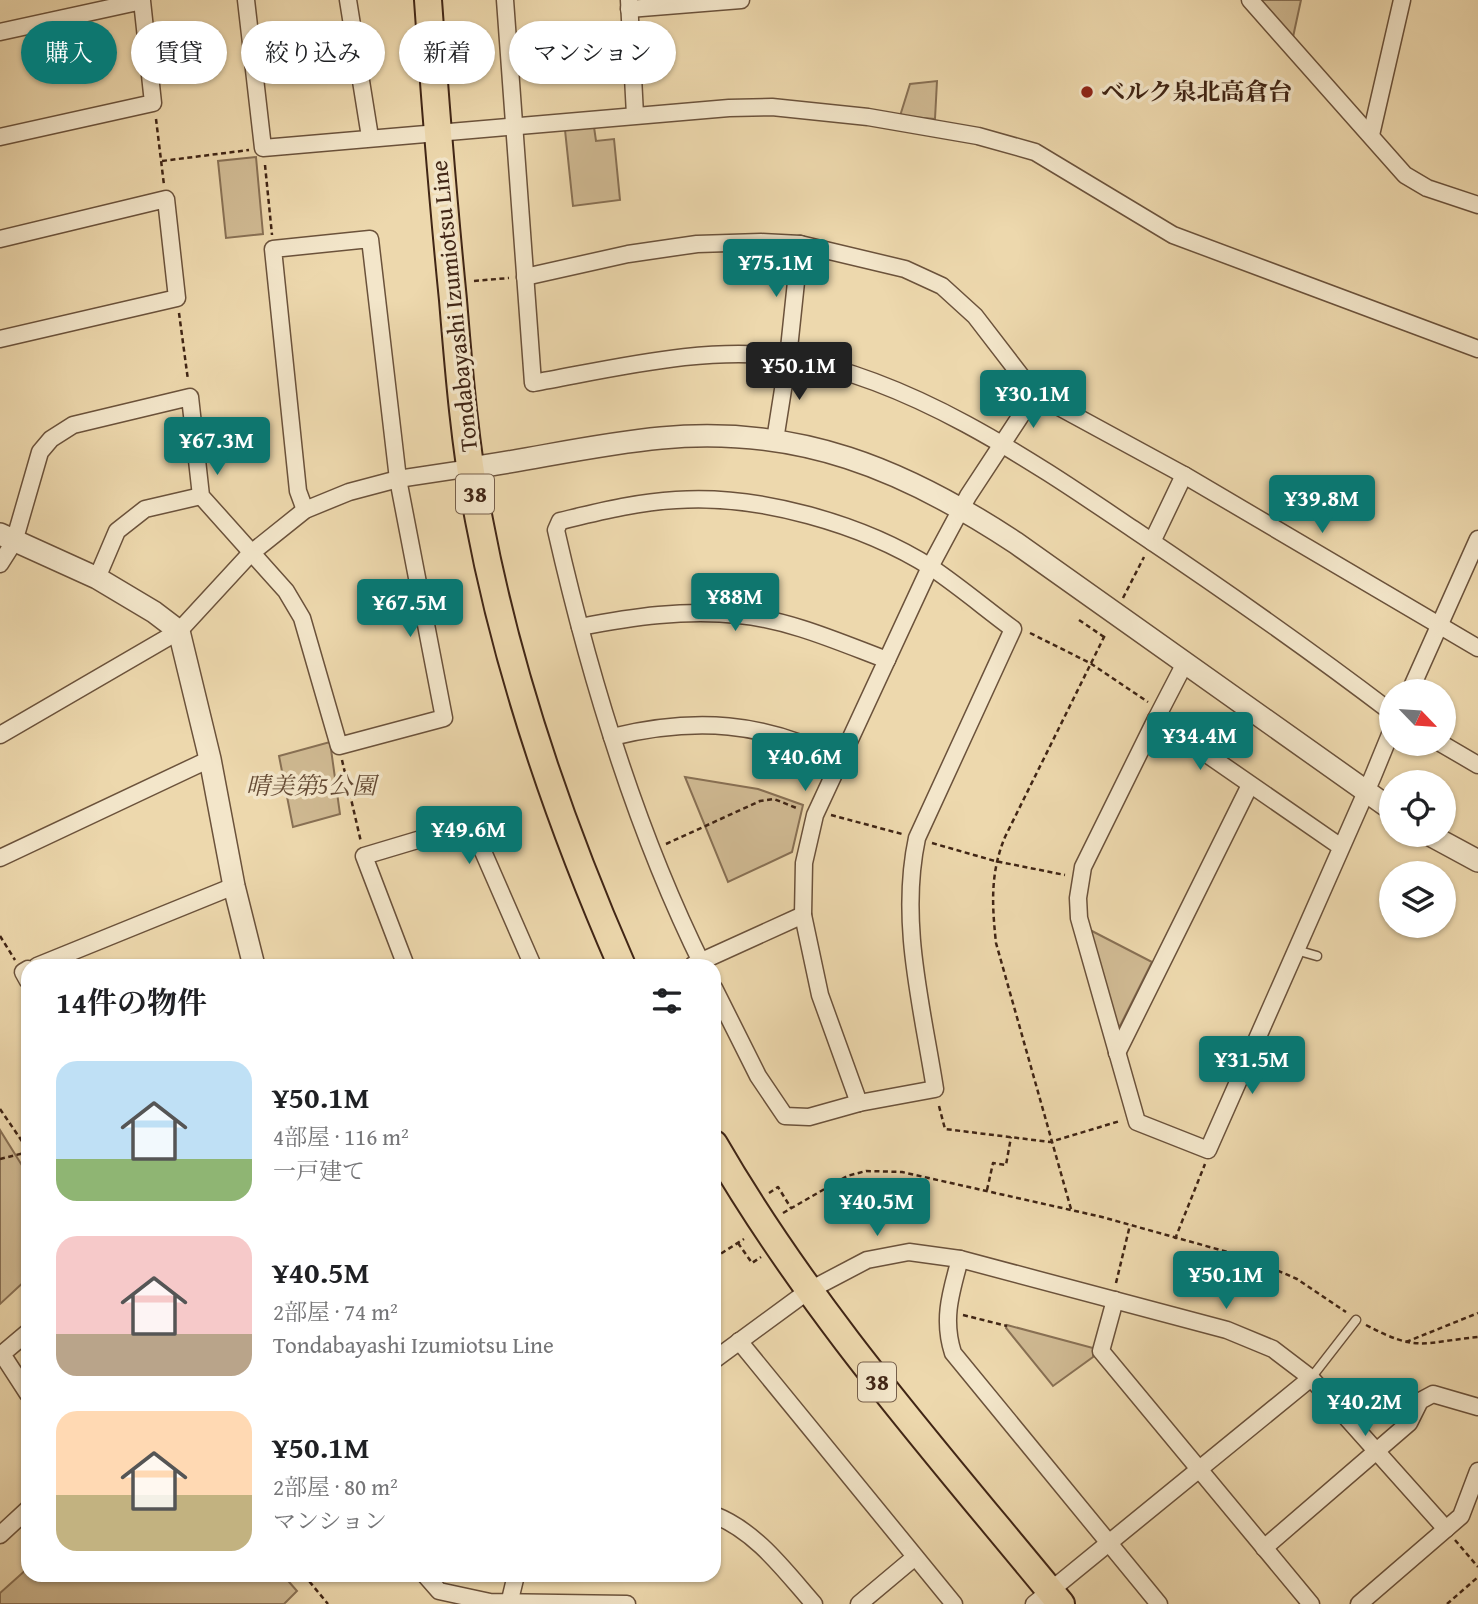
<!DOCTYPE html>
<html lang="ja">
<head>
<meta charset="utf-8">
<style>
  body { margin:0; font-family:"Gentium Book Plus","Noto Serif JP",serif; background:#f2f2f2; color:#202124; height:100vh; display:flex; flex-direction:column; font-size:26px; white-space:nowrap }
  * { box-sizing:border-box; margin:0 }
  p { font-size:23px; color:#757577 }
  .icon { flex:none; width:38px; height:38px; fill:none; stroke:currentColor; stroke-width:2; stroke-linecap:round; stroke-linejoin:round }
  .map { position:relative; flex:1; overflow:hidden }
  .panel { position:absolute; left:21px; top:959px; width:700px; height:623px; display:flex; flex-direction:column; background:#fff; border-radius:21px; box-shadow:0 2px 5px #0004 }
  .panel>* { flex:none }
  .guide { position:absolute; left:21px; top:21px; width:700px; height:63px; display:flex; gap:14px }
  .needle { width:46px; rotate:115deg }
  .controls { position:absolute; left:1379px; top:679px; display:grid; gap:14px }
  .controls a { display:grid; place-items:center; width:77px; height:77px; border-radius:50%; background:#fff; box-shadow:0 2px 5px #0004; font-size:35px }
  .price { position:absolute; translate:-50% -60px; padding:0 16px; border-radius:7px; background:#0f766e; color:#fff; font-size:23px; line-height:46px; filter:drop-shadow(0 2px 4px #0008) }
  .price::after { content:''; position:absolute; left:50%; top:42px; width:21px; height:16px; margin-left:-10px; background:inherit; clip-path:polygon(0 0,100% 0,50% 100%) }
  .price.selected { background:#222; color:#fff }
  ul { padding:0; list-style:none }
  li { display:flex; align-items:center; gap:21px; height:175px; padding:0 35px }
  li span { display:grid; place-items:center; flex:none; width:196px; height:140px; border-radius:21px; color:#555 }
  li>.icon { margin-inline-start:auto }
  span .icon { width:84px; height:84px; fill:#fffc; stroke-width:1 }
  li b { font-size:30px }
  h2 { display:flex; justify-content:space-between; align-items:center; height:84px; padding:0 35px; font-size:30px }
  .chip { padding:0 24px; border-radius:32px; background:#fff; box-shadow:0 2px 5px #0004; font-size:24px; line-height:63px }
  .chip.selected { background:#0f766e; color:#fff }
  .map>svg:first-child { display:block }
</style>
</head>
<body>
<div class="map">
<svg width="1478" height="1604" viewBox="0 0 1478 1604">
  <rect width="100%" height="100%" fill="#edd8ad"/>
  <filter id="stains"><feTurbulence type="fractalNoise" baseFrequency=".00286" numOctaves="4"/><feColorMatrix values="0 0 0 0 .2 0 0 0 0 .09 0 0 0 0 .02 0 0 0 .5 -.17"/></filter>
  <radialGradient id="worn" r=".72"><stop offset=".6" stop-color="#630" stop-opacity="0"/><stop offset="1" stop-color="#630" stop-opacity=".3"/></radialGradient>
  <g fill="#d0ba93" stroke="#887054" stroke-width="2">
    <path d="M1261,0H1301L1293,37Z"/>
    <path d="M937,81L935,119L900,116L910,84Z"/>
    <path d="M594,127L596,141L614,139L620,200L573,206L565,130Z"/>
    <path d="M256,157L263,234L226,238L218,161Z"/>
    <path d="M330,742L340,814L293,827L279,756Z"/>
    <path d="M685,777L758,789L803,805L792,852L728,882Z"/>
    <path d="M1090,930L1152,962L1120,1026L1115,1024Z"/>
    <path d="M0,1130L28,1175V1278L0,1304Z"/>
    <path d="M1007,1325L1093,1348V1357L1053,1386L1006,1328Z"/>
    <path d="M28,1568V1575H283L297,1591L284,1604H0V1593Z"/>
  </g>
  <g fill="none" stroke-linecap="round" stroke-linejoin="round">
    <defs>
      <g id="service">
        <path d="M1296,950L1317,956"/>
        <path d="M1311,1378L1356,1320"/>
      </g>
      <g id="minor">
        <path d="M246,0L263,148L729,108L772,107L868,117L978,136L1035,152L1173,235L1478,349"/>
        <path d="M348,0L370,137"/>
        <path d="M505,0L533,383C612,369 711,344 790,358C915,381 1029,459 1133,529C1221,588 1307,648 1391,712"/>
        <path d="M629,0L635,115"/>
        <path d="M1250,0L1405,175L1427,188L1478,205"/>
        <path d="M629,9L741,0"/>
        <path d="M0,32L142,1L153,103L0,137"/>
        <path d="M1371,135L1402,0"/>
        <path d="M0,239L166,199L177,298L0,339"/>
        <path d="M525,277L628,254L697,244L761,242L800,244L905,269L942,286L975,316L1035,394L1184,475L1478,648"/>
        <path d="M775,440L788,358L800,244"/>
        <path d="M1152,542L1184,475"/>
        <path d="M0,564L14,542L40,452L51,439L73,425L190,397L201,496L286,591L302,618L339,746L444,718L398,479L370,239L273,249L298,491L305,510"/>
        <path d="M97,578L117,531L145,509L201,496"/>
        <path d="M580,627C632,617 685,609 739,615C790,620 839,642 887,660"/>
        <path d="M1410,691L1478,539"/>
        <path d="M1156,719L1185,663"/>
        <path d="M0,735L179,631L250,554L305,510L349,492L398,479L471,468"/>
        <path d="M612,737C694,717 765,721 840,761"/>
        <path d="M1442,744L1478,765"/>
        <path d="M1341,847L1156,719L1083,867L1078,898L1079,918L1137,1122L1208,1150L1373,776L1391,732"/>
        <path d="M0,858L210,759"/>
        <path d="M693,965L803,915"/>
        <path d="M37,966L234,886"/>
        <path d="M406,966L364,856L471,824L533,966"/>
        <path d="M703,966C637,833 589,675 556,530L560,521C598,512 637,502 676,500C758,494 863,524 932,568C960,587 986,609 1013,629L917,838C899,922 922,1006 935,1089L859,1103L809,1117L785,1116L758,1076L714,988"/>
        <path d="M28,969L23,972L28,981"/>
        <path d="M1117,1053L1250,785"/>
        <path d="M859,1103L820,995L803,915L804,863L815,815L930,567L968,496L1035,394"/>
        <path d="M960,1259C951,1292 942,1319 953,1353L1159,1604"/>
        <path d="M1115,1300L1101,1351L1311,1604"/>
        <path d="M28,1332L2,1354L28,1394"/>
        <path d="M739,1341L954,1604"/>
        <path d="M714,1360L808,1291L867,1260L909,1252L960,1259L1227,1330L1273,1349L1311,1378L1446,1529"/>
        <path d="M714,1515C756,1531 785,1571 814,1604"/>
        <path d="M0,1535L28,1509"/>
        <path d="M1264,1548L1409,1423L1420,1401L1433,1394L1478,1407"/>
        <path d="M425,1575L439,1591L490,1602L627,1604"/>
        <path d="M509,1604L516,1575"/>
        <path d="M859,1604L915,1557"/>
        <path d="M1034,1604L1311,1378"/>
        <path d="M1359,1604L1461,1516L1478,1471"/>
      </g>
      <g id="tertiary">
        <path d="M471,468C534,459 597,444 661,438C798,425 904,469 1016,543L1391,809"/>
        <path d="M0,534L97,578L154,612L179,631L210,759L234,886L254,966"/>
        <path d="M1430,835L1478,861"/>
      </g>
      <g id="primary">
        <path d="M428,0C435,100 443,200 453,300C459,373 465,447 479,520C508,674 559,822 622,966"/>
        <path d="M714,1144C811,1312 939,1455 1061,1604"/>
      </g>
    </defs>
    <use href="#service" stroke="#6b523b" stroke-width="11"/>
    <use href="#minor" stroke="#6b523b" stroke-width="19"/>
    <use href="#tertiary" stroke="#6b523b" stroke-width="24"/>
    <use href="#primary" stroke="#402515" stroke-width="30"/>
    <g stroke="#402515" stroke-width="2.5" stroke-dasharray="5 3.5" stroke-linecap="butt">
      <path d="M156,119L164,185"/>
      <path d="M162,161L249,150"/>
      <path d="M265,165L272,235"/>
      <path d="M474,281L509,278"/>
      <path d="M179,313L188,380"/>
      <path d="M1123,598L1144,557"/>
      <path d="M1079,620L1104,637"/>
      <path d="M1030,633L1090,663L1148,702"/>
      <path d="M342,760L361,842"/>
      <path d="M831,815L902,834"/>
      <path d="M932,843L995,861L1065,875"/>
      <path d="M666,844L760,801L774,799L799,809"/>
      <path d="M0,936L15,960"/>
      <path d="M939,1106L945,1129L1050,1142L1120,1121"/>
      <path d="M0,1109L28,1150"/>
      <path d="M0,1159L28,1152"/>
      <path d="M987,1190L993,1163L1006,1165L1011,1137"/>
      <path d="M769,1193L778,1187L791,1208"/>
      <path d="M1071,1209L996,943C992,905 990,873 1005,837L1106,633"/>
      <path d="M783,1213L847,1176L866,1171L902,1172L1102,1217L1249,1258L1297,1279L1346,1312"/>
      <path d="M1175,1239L1205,1164"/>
      <path d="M738,1243L752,1263L761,1257"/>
      <path d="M714,1258L744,1239"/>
      <path d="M1116,1283L1130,1225"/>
      <path d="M963,1315L1007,1326"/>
      <path d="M1366,1325C1418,1353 1424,1342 1478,1337"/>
      <path d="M1406,1342L1478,1313"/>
      <path d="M1455,1540L1478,1567"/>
      <path d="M304,1575L328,1604"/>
      <path d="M1447,1604L1478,1577"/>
    </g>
    <use href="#service" stroke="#f3e6ca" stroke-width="8"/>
    <use href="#minor" stroke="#f3e6ca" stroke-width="16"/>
    <use href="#tertiary" stroke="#f3e6ca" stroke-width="21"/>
    <use href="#primary" stroke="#edd8ad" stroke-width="26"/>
  </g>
  <circle fill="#8f2418" stroke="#f3e6ca" stroke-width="2.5" cx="1087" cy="92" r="7"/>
  <g text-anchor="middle" stroke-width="7" stroke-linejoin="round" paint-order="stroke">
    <g fill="#f3e6ca" stroke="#765f4b" stroke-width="2">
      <rect x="456" y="474.5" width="38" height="39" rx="5"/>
      <rect x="858" y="1362.5" width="38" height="39" rx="5"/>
    </g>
    <g font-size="23" font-weight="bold" fill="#402515">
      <text x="475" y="502">38</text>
      <text x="877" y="1390">38</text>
    </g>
    <g font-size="24" font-weight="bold" fill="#402515" stroke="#f3e6ca" text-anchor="start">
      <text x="1101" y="100">ベルク泉北高倉台</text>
    </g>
    <g font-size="24" fill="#402515" stroke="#f3e6ca">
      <text transform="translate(454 306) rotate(-96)" y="8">Tondabayashi Izumiotsu Line</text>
    </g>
    <g font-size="24" font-style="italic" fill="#644a34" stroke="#f3e6ca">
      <text x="311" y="794">晴美第5公園</text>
    </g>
  </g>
  <rect width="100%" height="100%" filter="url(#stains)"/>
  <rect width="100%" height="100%" fill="url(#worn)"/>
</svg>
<div class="controls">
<a><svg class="needle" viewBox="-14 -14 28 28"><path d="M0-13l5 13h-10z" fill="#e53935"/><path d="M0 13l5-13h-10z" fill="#757577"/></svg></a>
<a><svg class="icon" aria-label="locate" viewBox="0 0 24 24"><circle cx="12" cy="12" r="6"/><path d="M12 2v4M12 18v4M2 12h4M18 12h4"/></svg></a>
<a><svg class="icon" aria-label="layers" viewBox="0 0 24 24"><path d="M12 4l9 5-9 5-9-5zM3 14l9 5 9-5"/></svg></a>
</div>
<b class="price" style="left:776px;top:299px">¥75.1M</b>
<b class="price selected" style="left:799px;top:402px">¥50.1M</b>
<b class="price" style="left:1033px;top:430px">¥30.1M</b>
<b class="price" style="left:217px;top:477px">¥67.3M</b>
<b class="price" style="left:1322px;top:535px">¥39.8M</b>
<b class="price" style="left:735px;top:633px">¥88M</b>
<b class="price" style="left:410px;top:639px">¥67.5M</b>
<b class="price" style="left:1200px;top:772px">¥34.4M</b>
<b class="price" style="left:805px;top:793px">¥40.6M</b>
<b class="price" style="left:469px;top:866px">¥49.6M</b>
<b class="price" style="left:1252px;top:1096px">¥31.5M</b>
<b class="price" style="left:877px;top:1238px">¥40.5M</b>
<b class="price" style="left:1226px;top:1311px">¥50.1M</b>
<b class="price" style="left:1365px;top:1438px">¥40.2M</b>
<div class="guide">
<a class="chip selected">購入</a>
<a class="chip">賃貸</a>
<a class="chip">絞り込み</a>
<a class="chip">新着</a>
<a class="chip">マンション</a>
</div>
<section class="panel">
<h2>14件の物件<svg class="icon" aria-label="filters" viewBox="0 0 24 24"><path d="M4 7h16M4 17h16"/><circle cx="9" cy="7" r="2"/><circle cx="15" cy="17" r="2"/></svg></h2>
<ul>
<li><span style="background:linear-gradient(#bfe0f5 70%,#8fb573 0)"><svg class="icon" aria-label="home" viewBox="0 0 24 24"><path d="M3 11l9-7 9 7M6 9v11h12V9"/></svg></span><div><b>¥50.1M</b><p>4部屋 · 116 m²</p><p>一戸建て</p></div></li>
<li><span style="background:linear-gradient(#f6c9c9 70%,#b9a48a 0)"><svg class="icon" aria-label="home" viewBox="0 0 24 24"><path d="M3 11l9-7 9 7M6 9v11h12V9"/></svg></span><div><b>¥40.5M</b><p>2部屋 · 74 m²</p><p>Tondabayashi Izumiotsu Line</p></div></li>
<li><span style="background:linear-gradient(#ffd9b3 60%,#c2b280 0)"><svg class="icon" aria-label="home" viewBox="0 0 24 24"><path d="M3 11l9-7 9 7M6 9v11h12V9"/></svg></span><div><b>¥50.1M</b><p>2部屋 · 80 m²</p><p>マンション</p></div></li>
</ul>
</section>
</div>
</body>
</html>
